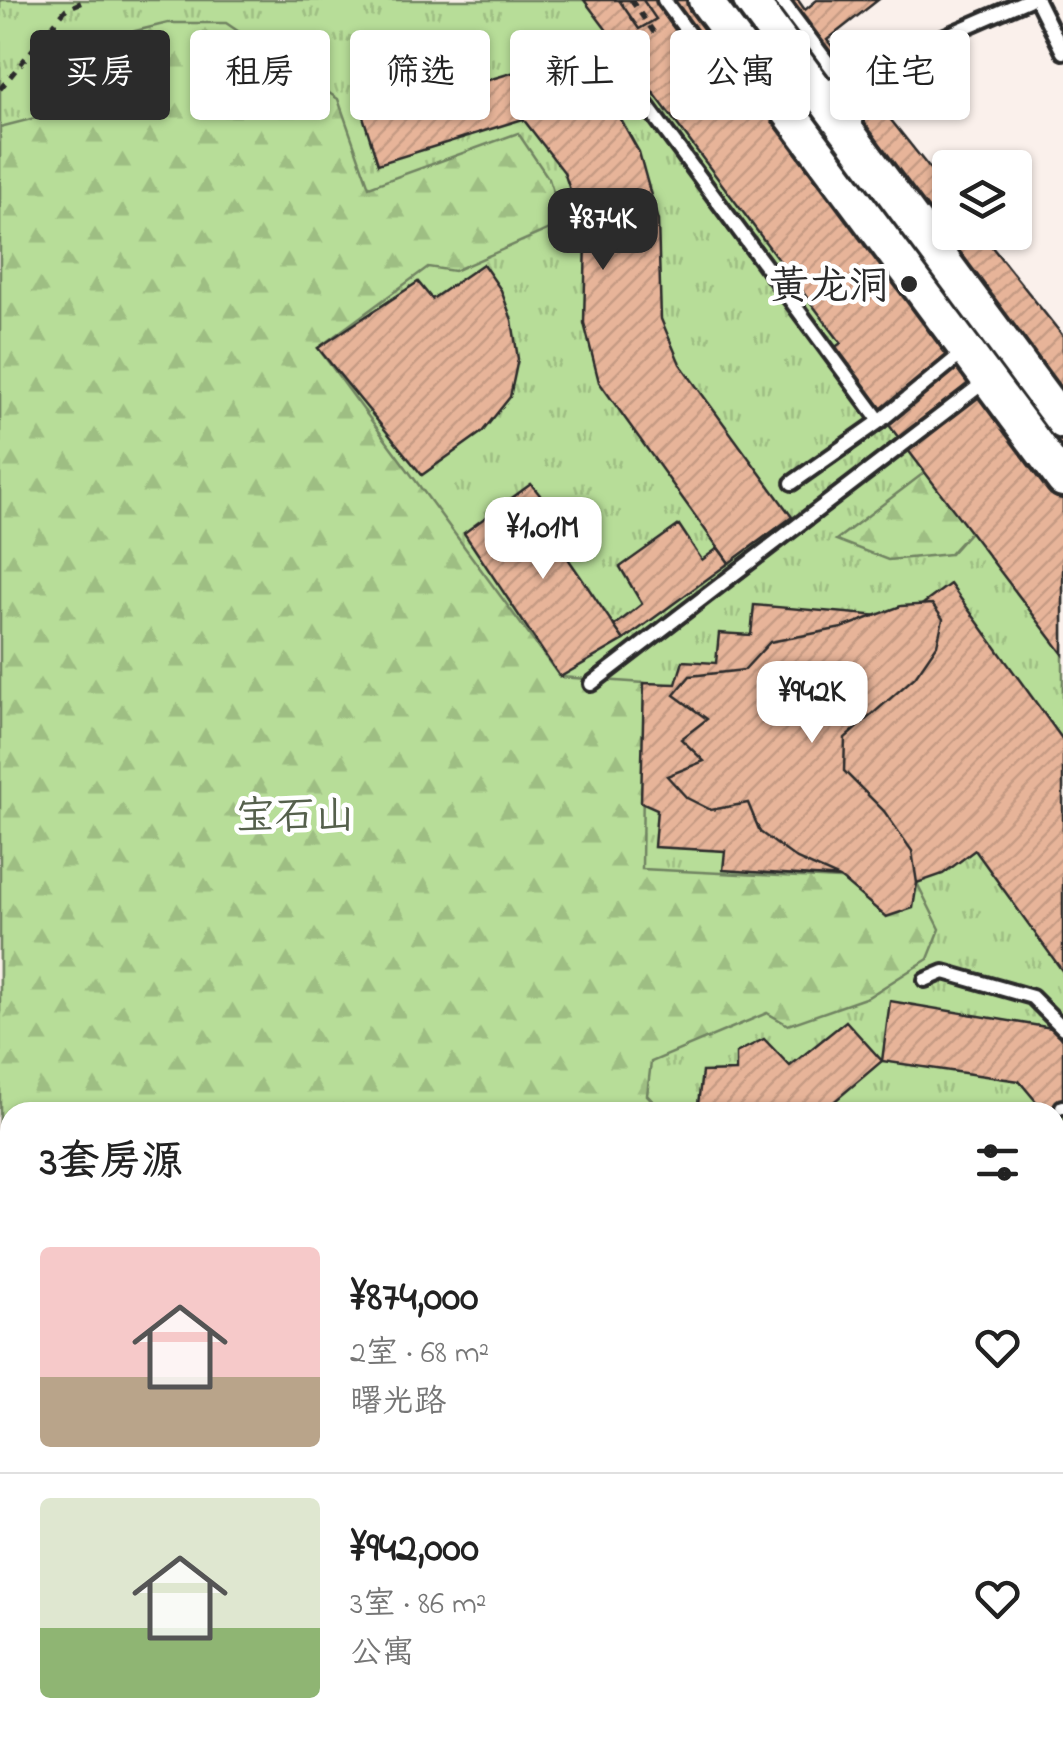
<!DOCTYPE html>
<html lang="zh">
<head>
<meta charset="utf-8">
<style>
  body { margin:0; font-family:"Indie Flower","LXGW WenKai TC",sans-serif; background:#f6f6f6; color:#222; height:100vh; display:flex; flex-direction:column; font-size:38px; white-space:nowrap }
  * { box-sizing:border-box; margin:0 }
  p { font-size:32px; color:#767676 }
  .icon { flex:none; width:55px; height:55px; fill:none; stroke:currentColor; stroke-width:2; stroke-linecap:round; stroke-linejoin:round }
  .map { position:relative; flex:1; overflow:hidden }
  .sheet { position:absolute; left:0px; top:1102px; width:1065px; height:642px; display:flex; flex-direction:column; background:#fff; border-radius:30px 30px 0 0; box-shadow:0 2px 8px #0004 }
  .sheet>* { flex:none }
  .banner { position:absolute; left:30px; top:30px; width:1005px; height:90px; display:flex; gap:20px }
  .tools { position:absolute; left:932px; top:150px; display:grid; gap:20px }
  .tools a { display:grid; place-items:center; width:100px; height:100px; border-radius:10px; background:#fff; box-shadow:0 2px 8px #0004; font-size:50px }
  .price { position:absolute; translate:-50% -85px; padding:0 22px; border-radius:20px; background:#fff; color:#222; font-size:32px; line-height:65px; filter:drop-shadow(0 2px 5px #0008) }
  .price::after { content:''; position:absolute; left:50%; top:60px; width:30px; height:22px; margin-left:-15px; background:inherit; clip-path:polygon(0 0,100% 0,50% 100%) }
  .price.active { background:#2b2b2b; color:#fff }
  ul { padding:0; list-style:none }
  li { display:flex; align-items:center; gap:30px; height:250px; padding:0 40px }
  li+li { border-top:2px solid #e0e0e0 }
  li span { display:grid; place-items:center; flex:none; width:280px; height:200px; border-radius:10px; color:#555 }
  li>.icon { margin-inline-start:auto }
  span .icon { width:120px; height:120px; fill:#fffc; stroke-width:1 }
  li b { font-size:42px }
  h2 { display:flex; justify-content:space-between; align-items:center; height:120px; padding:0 40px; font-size:42px }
  .tag { padding:0 35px; border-radius:10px; background:#fff; box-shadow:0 2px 8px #0004; font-size:35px; line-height:90px }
  .tag.active { background:#2b2b2b; color:#fff }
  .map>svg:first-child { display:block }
</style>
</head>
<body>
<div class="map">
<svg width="1063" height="1743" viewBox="0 0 1063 1743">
  <defs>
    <pattern id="grass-tufts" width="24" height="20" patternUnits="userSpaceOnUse" patternTransform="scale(2.5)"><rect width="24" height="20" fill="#b7dd98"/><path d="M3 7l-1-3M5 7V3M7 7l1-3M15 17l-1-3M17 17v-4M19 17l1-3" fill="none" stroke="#9ebe83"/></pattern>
    <pattern id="forest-firs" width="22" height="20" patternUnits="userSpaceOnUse" patternTransform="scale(2.5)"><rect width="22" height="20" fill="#b7dd98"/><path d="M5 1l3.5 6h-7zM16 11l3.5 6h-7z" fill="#9ebe83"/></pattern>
    <pattern id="building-hatch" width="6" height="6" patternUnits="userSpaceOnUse" patternTransform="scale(2.5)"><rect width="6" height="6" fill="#e7b499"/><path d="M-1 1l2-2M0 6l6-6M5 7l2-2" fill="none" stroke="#c69b84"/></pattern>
  </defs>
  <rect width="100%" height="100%" fill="#faf0eb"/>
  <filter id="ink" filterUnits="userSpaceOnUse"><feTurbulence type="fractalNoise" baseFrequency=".01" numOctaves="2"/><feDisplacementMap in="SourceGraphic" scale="20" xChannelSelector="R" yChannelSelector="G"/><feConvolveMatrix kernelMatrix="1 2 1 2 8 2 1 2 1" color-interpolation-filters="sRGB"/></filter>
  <g filter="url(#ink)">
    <path fill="url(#grass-tufts)" stroke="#718462" stroke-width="2.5" fill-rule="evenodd" d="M0,0H719L1063,453V1743H0ZM10,1112H1055V1735H10Z"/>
    <g fill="url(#forest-firs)" stroke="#718462" stroke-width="2.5">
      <path d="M168,23H226L338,99L369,187L518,133L549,179L563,223L454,271L428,267L318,348L560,677L644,683L642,869L917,883L940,929L928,959L868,997L788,1025L767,1013L651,1062L647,1095L663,1112H10V1735H1055V1133L1063,1135V1743H0V127L63,111L80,65L119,35Z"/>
      <path d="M933,466L978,523L950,554L888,560L836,540Z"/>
    </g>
    <g fill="url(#building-hatch)" stroke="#2b2b2b" stroke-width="2.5">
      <path d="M584,0H798L805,10L817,0H878L827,40L950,194V232H980L1063,336V654L873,404L834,348L841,343Z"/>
      <path d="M619,0H643L656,19L639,29Z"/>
      <path d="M575,54L602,86L639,152L658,221L661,319L680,364L792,517L729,563L599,382L584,323L586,237L564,172L523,119L378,164L356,94L418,76L438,95Z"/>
      <path d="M483,264L501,290L512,320L518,359L510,397L482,432L422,475L318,348L418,282L432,299Z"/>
      <path d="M531,484L557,516L543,522L624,640L560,677L464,533Z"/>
      <path d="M679,525L702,560L718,548L729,563L624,640L614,626L642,604L620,567Z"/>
      <path d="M950,584L1063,740V972L975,850L943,874L917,883L723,870L725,851L654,847L657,809L641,802L644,683L676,684L683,661L716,663L719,633L751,635L754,605L904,618Z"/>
      <path d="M932,604L943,619L937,645L915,677L845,738L844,771L884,811L912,851L917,883L913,908L886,917L840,878L797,859L760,832L748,803L711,810L687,798L667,776L704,761L681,739L707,719L674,695L690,676L744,670L770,642L842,628L901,606Z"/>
      <path d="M890,1001L1052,1028L1063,1041V1099L1045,1112L1019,1081L882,1061Z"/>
      <path d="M846,1021L882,1061L822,1112H697L702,1072L736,1071V1053L764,1039L790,1066Z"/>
    </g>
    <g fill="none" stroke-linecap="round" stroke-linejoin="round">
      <defs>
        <g id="service">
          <path d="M664,0L714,68L756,77"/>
          <path d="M781,0L856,100V131"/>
          <path d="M1037,0L1063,52"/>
          <path d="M622,72L880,421"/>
          <path d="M819,91L1028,0"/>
          <path d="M792,483L880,421L965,351"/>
          <path d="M591,684L987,380"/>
          <path d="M925,980L944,972L1032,997L1063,1028"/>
          <path d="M1062,1107H1063"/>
        </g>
        <g id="secondary">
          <path d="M705,0L1063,480"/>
          <path d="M750,0L1063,422"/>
        </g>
      </defs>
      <use href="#service" stroke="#2b2b2b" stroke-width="20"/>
      <use href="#secondary" stroke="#2b2b2b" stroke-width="40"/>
      <g stroke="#2b2b2b" stroke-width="5" stroke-dasharray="8 8" stroke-linecap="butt">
        <path d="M631,0L657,37"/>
        <path d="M0,89L66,9L87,0"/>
        <path d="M0,1277L10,1278"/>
        <path d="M1055,1583L1063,1589"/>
        <path d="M509,1735H537"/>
        <path d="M468,1743L479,1735"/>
      </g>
      <use href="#service" stroke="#fff" stroke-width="12"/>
      <use href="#secondary" stroke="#fff" stroke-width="32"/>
    </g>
  </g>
  <circle fill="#2b2b2b" stroke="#fff" stroke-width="4" cx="909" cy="284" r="10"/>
  <g text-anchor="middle" stroke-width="9" stroke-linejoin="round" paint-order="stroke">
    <g font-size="40" fill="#2b2b2b" stroke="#fff" text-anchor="end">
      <text x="889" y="298">黄龙洞</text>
    </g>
    <g font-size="40" fill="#55604c" stroke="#fff">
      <text x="295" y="828">宝石山</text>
    </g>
  </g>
</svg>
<div class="tools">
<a><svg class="icon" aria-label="layers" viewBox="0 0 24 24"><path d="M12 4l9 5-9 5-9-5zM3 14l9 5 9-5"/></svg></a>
</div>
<b class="price active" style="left:603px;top:273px">¥874K</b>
<b class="price" style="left:543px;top:582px">¥1.01M</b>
<b class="price" style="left:812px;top:746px">¥942K</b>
<div class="banner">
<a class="tag active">买房</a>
<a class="tag">租房</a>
<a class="tag">筛选</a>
<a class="tag">新上</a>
<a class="tag">公寓</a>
<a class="tag">住宅</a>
</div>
<section class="sheet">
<h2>3套房源<svg class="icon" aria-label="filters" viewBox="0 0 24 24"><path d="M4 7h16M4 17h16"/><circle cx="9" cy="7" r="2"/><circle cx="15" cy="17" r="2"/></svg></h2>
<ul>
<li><span style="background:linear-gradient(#f6c9c9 65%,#b9a48a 0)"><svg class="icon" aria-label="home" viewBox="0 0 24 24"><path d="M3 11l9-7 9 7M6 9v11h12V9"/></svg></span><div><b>¥874,000</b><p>2室 · 68 m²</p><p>曙光路</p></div><svg class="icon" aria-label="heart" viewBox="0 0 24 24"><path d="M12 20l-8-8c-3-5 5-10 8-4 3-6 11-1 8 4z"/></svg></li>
<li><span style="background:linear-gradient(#dfe7d0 65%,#8fb573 0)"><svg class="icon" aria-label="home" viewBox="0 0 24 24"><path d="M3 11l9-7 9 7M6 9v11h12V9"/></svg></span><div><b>¥942,000</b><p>3室 · 86 m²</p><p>公寓</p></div><svg class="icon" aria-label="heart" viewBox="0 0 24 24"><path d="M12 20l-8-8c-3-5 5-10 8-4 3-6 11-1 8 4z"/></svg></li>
</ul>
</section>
</div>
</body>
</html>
